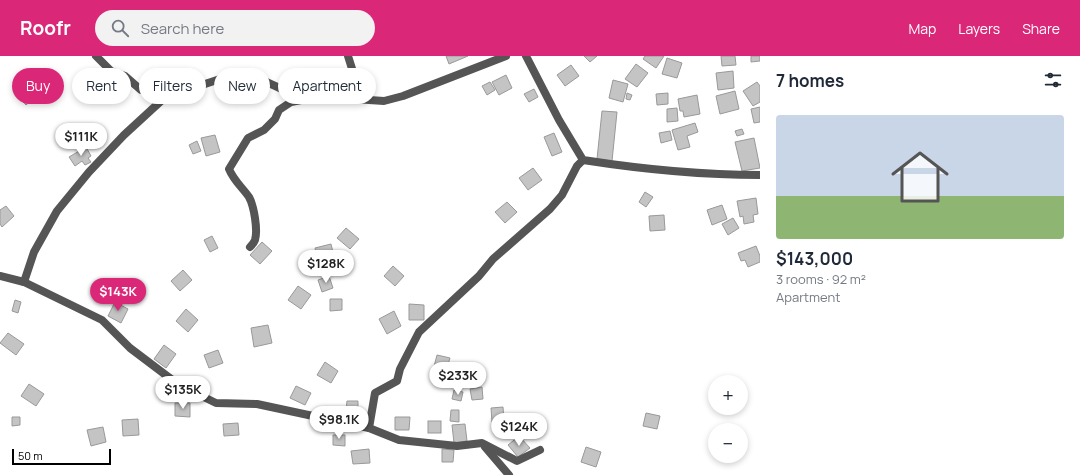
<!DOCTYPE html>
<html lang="en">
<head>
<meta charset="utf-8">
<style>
  body { margin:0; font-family:Manrope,sans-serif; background:#f2f2f3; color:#1f2937; height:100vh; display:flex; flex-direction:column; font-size:15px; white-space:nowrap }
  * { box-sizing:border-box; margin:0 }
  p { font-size:13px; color:#747a83 }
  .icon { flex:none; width:22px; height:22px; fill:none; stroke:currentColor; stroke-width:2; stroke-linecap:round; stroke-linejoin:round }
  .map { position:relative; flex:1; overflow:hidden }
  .side { display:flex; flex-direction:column; background:#fff; width:320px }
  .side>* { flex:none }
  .top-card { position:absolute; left:12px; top:12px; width:380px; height:36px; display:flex; gap:8px }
  .tools { position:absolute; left:708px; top:319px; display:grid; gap:8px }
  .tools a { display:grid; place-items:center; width:40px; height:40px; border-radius:50%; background:#fff; box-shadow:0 2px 6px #0003; font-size:20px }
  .scale { position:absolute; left:12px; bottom:10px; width:99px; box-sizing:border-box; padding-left:4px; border:2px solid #000; border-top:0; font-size:11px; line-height:14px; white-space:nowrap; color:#000; -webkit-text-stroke:3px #fff; paint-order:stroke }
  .price { position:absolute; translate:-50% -34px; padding:0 9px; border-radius:14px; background:#fff; color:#222; font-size:13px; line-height:26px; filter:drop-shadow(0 1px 2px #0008) }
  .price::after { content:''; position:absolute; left:50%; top:24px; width:12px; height:9px; margin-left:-6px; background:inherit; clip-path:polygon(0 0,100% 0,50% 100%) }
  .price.selected { background:#db2777; color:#fff }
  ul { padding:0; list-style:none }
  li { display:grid; align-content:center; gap:8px; height:212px; padding:0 16px }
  li span { display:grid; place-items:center; height:124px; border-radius:4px; color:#555 }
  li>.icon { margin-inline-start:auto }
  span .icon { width:72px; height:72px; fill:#fffc; stroke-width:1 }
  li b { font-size:17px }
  h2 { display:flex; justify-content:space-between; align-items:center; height:48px; padding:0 16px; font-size:17px }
  .chip { padding:0 14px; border-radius:18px; background:#fff; box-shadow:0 2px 6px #0003; font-size:14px; line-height:36px }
  .chip.selected { background:#db2777; color:#fff }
  header { display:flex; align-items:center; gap:24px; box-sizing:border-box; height:56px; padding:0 20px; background:#db2777; color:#fff }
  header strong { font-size:19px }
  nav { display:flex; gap:22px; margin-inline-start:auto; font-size:14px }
  .search { width:280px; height:36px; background:#f2f2f3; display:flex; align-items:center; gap:10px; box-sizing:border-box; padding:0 14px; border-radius:22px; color:#747a83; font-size:15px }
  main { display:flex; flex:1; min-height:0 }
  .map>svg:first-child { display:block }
</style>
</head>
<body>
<header>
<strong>Roofr</strong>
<div class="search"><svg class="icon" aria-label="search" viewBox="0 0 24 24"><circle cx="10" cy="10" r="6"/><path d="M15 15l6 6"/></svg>Search here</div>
<nav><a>Map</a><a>Layers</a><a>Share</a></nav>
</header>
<main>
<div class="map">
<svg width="760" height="419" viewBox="0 0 760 419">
  <rect width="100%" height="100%" fill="#fff"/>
  <g fill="#c4c4c4" stroke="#999">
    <path d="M446,0H468L449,8Z"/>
    <path d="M584,0H597L590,6Z"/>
    <path d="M645,0H664L656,12L643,3Z"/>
    <path d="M721,0H735L736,9L722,10Z"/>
    <path d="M751,0H760V5L751,6Z"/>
    <path d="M667,2L682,7L677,22L662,18Z"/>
    <path d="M636,8L648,17L637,31L625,23Z"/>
    <path d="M571,9L579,20L565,30L557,19Z"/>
    <path d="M733,15L734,32L718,34L716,17Z"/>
    <path d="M506,19L512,32L499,39L492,26Z"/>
    <path d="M30,20L43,34L26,49L13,35Z"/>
    <path d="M613,24L628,28L623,46L609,42Z"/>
    <path d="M490,26L495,34L487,39L482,30Z"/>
    <path d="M757,26L760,30V46L753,50L743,35Z"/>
    <path d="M534,33L538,41L529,46L524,38Z"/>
    <path d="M735,35L739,53L720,58L716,40Z"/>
    <path d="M627,37L632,39L630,44L626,43Z"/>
    <path d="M668,37V48L657,49L656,38Z"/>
    <path d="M697,39L700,58L684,61L683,55H680L678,43Z"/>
    <path d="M760,51V66L754,67L751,53Z"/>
    <path d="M677,52L678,65L667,66V53Z"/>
    <path d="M602,55L617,56L612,105L597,103Z"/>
    <path d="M695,67L698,76L687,80L690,91L678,94L672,74Z"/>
    <path d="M742,73L744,78L737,80L735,75Z"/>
    <path d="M670,75L672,84L661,87L659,77Z"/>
    <path d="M554,77L562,96L552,100L544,81Z"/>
    <path d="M215,79L220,96L206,100L201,82Z"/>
    <path d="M754,82L760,112L742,115L735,86Z"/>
    <path d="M197,85L201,95L193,98L189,89Z"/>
    <path d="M86,91L91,100L88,102L91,106L85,109L82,105L75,110L69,101Z"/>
    <path d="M533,112L542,124L528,134L519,122Z"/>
    <path d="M645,136L653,141L646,151L639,146Z"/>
    <path d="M756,142L758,158L753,159L754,166L744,168L743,160L740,161L737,145Z"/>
    <path d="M507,146L517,156L505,167L495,156Z"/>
    <path d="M722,149L727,163L712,169L707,154Z"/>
    <path d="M6,150L14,160L2,171L0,168V154Z"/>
    <path d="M664,159L665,174L650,175L649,160Z"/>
    <path d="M733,162L739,172L728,179L722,168Z"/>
    <path d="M346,172L359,183L350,193L337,182Z"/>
    <path d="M212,180L218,192L210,196L204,184Z"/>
    <path d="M262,186L272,195L260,208L250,199Z"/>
    <path d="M331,188L335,205L319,209L315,192Z"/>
    <path d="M756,190L760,200V206L748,211L745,204L741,205L738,197Z"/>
    <path d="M393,210L404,220L395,230L384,220Z"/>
    <path d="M183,214L192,224L180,235L171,225Z"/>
    <path d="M329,220L333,232L322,236L318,224Z"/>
    <path d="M298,230L311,239L301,253L288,244Z"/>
    <path d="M330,243H342V254L330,255Z"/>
    <path d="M15,244L21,246L18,257L12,255Z"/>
    <path d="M115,246L128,253L121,267L108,260Z"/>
    <path d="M409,248L424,249V264H409Z"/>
    <path d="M186,253L198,264L188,276L176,265Z"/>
    <path d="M394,255L401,270L387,278L379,263Z"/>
    <path d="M268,269L272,287L254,291L251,272Z"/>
    <path d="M8,277L24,288L16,299L0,287Z"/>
    <path d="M164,289L176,298L166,312L154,303Z"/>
    <path d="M218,294L223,307L209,312L204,299Z"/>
    <path d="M437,299L450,302L446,315L442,314L440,320L432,318Z"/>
    <path d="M325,306L338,315L331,327L317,319Z"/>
    <path d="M29,328L44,338L36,350L21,340Z"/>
    <path d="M296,330L311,337L305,349L290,342Z"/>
    <path d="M482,331L483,343L472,344L470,333Z"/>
    <path d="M454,334L463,336L461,345L452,343Z"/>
    <path d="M347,345H358V355L346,354Z"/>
    <path d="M175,347H190V361L175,360Z"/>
    <path d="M503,351L504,365L492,366L491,352Z"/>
    <path d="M451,354H459V366L450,365Z"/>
    <path d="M646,357L660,360L657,373L643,370Z"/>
    <path d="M12,361H20V369L12,370Z"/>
    <path d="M395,361H410L409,374H395Z"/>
    <path d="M138,363L139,379L123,380L122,364Z"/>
    <rect x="428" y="365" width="13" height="12"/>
    <path d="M238,367L239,379L224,380L223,368Z"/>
    <path d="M465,368L467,385L454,387L452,369Z"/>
    <path d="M103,371L106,386L91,390L87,374Z"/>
    <path d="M333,379H345V390L333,389Z"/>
    <path d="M519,380L530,392L518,401L508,389Z"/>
    <path d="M586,391L601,396L596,411L581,406Z"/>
    <path d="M369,393L370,407L353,408L351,395Z"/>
    <path d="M442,393L454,394L453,406H442Z"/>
  </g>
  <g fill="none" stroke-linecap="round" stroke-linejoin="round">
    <g stroke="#555" stroke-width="8">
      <path d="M96,0L111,15L125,20L141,34L154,38L174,37"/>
      <path d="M526,0L559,64L583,104C641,113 701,119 760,119"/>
      <path d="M317,40L354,19L348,0"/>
      <path d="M250,191C252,189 254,187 255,184C258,174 254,150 249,141C242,131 234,125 229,113L248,82L264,74L275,63L279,54L291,46L306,43"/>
      <path d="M0,220L24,226L102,264L130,292L179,329L216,347L257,348L369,372"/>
      <path d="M24,226L34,196L57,155L89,116L124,79L161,45L178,37L223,22L253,20L295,39L384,45L403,40L506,0"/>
      <path d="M485,391L509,419"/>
      <path d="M540,394L517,405L482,387L457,390L399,384L369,372L375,337L397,325L400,313L419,276L479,220L493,203L550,153L562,139L577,110L583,104"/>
    </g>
  </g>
</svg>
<div class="tools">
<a>+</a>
<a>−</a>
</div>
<div class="scale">50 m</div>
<b class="price" style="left:81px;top:101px">$111K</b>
<b class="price" style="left:326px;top:228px">$128K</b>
<b class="price selected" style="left:118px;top:256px">$143K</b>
<b class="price" style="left:458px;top:340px">$233K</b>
<b class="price" style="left:183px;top:354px">$135K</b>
<b class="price" style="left:339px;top:384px">$98.1K</b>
<b class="price" style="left:519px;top:391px">$124K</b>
<div class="top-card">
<a class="chip selected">Buy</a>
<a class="chip">Rent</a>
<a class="chip">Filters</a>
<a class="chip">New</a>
<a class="chip">Apartment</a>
</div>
</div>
<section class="side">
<h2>7 homes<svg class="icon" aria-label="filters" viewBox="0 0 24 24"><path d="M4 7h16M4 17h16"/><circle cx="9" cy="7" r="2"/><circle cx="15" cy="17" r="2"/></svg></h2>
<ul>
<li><span style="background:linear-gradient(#c9d6e8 65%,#8fb573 0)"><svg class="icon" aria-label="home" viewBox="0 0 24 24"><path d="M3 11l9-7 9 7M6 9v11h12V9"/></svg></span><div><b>$143,000</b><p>3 rooms · 92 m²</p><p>Apartment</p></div></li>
</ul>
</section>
</main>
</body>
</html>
